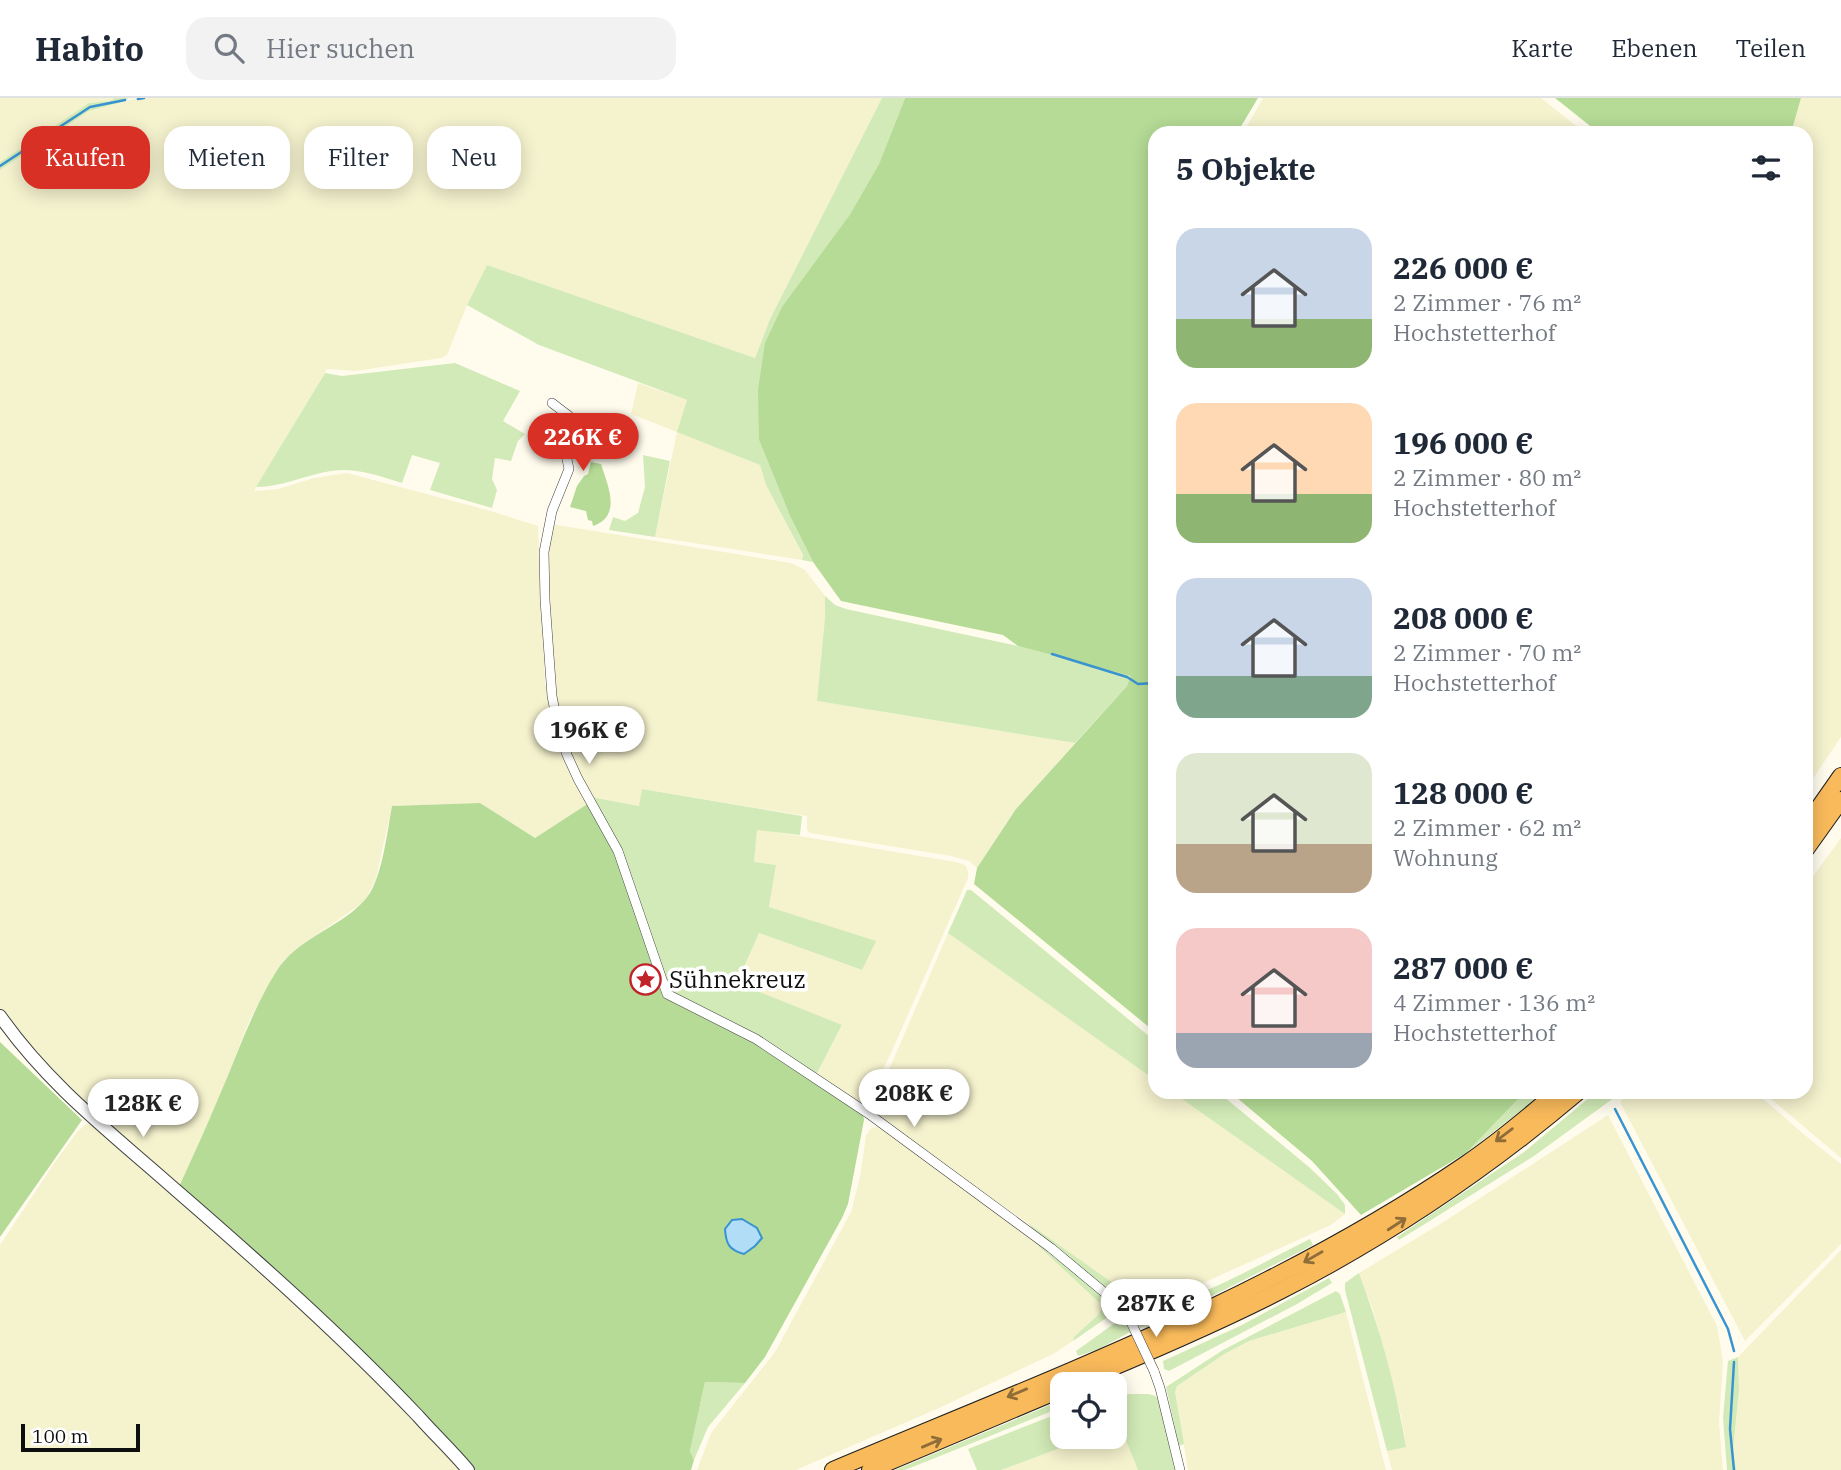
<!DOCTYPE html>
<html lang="de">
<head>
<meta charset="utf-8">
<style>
  body { margin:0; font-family:"IBM Plex Serif",serif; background:#f2f2f3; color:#1f2937; height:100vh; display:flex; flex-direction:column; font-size:26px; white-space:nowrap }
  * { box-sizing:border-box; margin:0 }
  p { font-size:23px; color:#747a83 }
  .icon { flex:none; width:38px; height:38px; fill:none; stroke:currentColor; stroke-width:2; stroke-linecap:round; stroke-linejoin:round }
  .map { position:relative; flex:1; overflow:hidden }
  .drawer { position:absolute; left:1148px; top:28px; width:665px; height:973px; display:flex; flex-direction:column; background:#fff; border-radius:21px; box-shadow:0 4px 18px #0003 }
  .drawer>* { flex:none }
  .top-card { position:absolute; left:21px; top:28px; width:665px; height:63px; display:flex; gap:14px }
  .fabs { position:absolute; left:1050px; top:1274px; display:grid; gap:14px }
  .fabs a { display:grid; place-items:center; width:77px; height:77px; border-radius:14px; background:#fff; box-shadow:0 4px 18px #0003; font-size:35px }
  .scale { position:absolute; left:21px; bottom:18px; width:119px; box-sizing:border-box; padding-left:7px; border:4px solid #0e0e0e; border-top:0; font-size:19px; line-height:24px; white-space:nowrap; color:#0e0e0e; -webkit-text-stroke:5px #fff; paint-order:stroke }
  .price { position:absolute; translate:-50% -60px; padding:0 16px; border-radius:24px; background:#fff; color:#222; font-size:23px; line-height:46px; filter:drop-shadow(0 2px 4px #0008) }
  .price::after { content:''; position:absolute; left:50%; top:42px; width:21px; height:16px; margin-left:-10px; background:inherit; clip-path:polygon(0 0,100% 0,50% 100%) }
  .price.current { background:#d93025; color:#fff }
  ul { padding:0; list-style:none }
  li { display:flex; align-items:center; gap:21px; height:175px; padding:0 28px }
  li span { display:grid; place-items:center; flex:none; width:196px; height:140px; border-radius:21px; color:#555 }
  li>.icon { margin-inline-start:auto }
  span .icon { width:84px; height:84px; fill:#fffc; stroke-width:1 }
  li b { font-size:30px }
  h2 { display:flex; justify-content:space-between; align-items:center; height:84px; padding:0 28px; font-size:30px }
  .tag { padding:0 24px; border-radius:21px; background:#fff; box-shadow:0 4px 18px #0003; font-size:24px; line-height:63px }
  .tag.current { background:#d93025; color:#fff }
  header { display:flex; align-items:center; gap:42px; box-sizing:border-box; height:98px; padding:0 35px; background:#fff; border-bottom:2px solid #e0e1e3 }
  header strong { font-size:33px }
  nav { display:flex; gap:38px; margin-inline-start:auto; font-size:24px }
  .search { width:490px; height:63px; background:#f2f2f3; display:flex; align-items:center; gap:18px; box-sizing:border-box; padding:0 24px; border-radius:21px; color:#747a83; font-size:26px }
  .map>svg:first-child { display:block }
</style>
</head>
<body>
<header>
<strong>Habito</strong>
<div class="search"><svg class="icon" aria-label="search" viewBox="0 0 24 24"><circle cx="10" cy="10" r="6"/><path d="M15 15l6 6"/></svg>Hier suchen</div>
<nav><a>Karte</a><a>Ebenen</a><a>Teilen</a></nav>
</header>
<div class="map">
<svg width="1841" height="1372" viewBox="0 0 1841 1372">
  <rect width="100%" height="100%" fill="#fffcee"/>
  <g fill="#f5f2ce">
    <path d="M0,0H115L110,3L89,5L0,64Z"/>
    <path d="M137,0H882L770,221L755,260L487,167L467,207L447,257L441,260L356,273L327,271L254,393L278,391L314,380L347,375L491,413L538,428L545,586L589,705L535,740L480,705L392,708L376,780L365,803L302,847L284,862L276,874L250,921L219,1000L179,1089L94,1016L19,939L0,911V72L89,13Z"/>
    <path d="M1263,0H1541L1585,35H1243Z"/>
    <path d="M1801,0H1841V639L1806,691V35H1791Z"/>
    <path d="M638,285L687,302L678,334L760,367L766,387L803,458L802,462L655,439L677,334L631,316Z"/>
    <path d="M551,426L791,465L805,472L825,498V519L817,603L1075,645L1016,711L977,770L969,763L951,758L810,735L807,732V718L642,691L640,708L591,699L580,681L561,629L555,598L546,452Z"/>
    <path d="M757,731L956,764L965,767L968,773V780L892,953L865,1008L816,977L842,928L737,885L759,835L861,872L875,844L769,809L776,767L754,764Z"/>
    <path d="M1841,740V1060L1763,994H1806V788Z"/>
    <path d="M948,835L1155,982V994H1172L1345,1116L1331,1127L1188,1192L1143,1199L1128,1196L1111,1186L1028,1125L973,1088L876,1018L873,1014L875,1004Z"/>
    <path d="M1629,994H1755L1812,1043L1841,1066V1146L1745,1243L1620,1004Z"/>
    <path d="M1608,1017L1717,1228L1723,1263L1719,1325L1723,1372H1392L1387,1353L1406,1348L1401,1318L1373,1212L1359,1175L1445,1123Z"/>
    <path d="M86,1026H91L330,1234L464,1372H0V1147L55,1064L78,1033Z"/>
    <path d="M878,1028L882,1029L1031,1138L1103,1208L1098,1217L1074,1239L1073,1243L1053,1256L939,1310L796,1372H697L711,1335L775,1254L851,1114L860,1079L866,1038L870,1031Z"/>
    <path d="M1841,1152V1372H1736L1733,1354L1739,1292L1738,1259Z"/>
    <path d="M1346,1214L1386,1372H1188L1175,1294L1177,1288L1226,1255L1249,1243Z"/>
    <path d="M1120,1328L1138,1372H1001L1090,1339H1115V1330Z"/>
  </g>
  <g fill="#d2eab7">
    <path d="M115,0H128L126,3L89,13L0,72V64L89,5L110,3Z"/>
    <path d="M882,0H905L879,66L849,118L759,342L790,418L813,464L802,462L803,457L766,387L760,367L677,334L687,302L539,247L467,207L487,167L755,260L770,221Z"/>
    <path d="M455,265L520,293L503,323L525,336L518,343L511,363L495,360L492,381L497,392L492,410L430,392L440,365L412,357L402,385C379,378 355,369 331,373C305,377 283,389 256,389L325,275L342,278Z"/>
    <path d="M643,357L670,363L655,439L609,432L613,419L625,423L638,415L645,389Z"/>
    <path d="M825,498L835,507L846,511L1018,548L1132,578L1127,588L1075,645L817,603L825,519Z"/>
    <path d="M642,691L802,718L800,737L757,732L754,764L776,767L769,809L876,843L862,872L759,835L737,885L842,927L816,977L674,897L666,887L591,699L639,708Z"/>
    <path d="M967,792H971L1155,943V982L948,835Z"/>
    <path d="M1172,994H1218L1309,1069L1337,1096L1345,1107V1116Z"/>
    <path d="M1525,994H1545L1466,1055Z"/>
    <path d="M1596,994H1622L1534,1058L1399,1142L1397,1139L1524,1054Z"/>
    <path d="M1028,1125L1128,1196L1143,1199L1188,1192L1155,1204L1127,1207L1037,1135Z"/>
    <path d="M1031,1138L1114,1205L1115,1211L1112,1216L1073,1243L1074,1239L1098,1217L1103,1208L1030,1140Z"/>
    <path d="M1310,1141L1313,1147L1218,1195L1140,1230L1133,1214C1188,1209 1259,1166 1310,1141Z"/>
    <path d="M1359,1175C1380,1231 1396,1290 1406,1349L1387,1353L1345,1192V1185Z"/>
    <path d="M1329,1180L1332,1185L1297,1206L1169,1273L1164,1271L1163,1263L1240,1228Z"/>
    <path d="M1336,1193L1340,1196L1346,1214L1249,1243L1226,1255L1177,1288L1175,1294L1184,1346L1179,1348L1166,1289L1223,1252Z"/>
    <path d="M1122,1220L1130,1234L1099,1251L1078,1258L1076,1253Z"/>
    <path d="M1738,1259L1739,1292L1733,1353L1736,1372H1727L1723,1320L1728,1263Z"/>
    <path d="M705,1284L745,1285L708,1329L694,1362L690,1353Z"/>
    <path d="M1129,1296H1148L1156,1298L1160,1306L1176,1372H1138L1120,1328L1115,1330V1300Z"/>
    <path d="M1062,1302V1309L905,1372H895Z"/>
    <path d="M1062,1314V1339H1090L1001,1372H977L968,1351Z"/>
  </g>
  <g fill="#b5db96">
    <path d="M905,0H1258L1237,35H1155V934L974,786L977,770L1016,711L1127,588L1131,578L1018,548L1003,537L841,503L813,464L790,418L759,342L758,292L765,245L782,209L849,118L879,66Z"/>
    <path d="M1555,0H1801L1791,35H1599Z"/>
    <path d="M591,364L601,366C607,386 623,418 593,428L592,423L588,422L586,413L570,409L577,388L584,378L588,376Z"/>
    <path d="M480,705L535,740L589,705L615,754L664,898L676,906L758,945L863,1017L864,1022L848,1106L842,1120L765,1259L745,1285L705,1284L690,1353L694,1362L691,1372H475L457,1350L337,1231L179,1089C192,1060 206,1030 218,1001C237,958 251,914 276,874C296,841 337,831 363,804C382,786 387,734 392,708Z"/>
    <path d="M0,944L82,1022L0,1139Z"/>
    <path d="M1230,994H1525L1466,1055L1361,1117L1312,1063Z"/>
  </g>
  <path fill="#b2ddf7" stroke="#3893d0" stroke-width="2" d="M742,1121L757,1130L762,1140L755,1148L744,1156C729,1152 726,1146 725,1131L732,1122Z"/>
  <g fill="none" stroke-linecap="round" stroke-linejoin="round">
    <g stroke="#3893d0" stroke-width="2.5">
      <path d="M138,1L144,0"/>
      <path d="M0,68L90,9L125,2"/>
      <path d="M1052,556L1127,579L1138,586L1155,585"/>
      <path d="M1615,1011L1728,1231L1734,1253"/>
      <path d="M1734,1372L1730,1331L1734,1264"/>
    </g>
    <defs>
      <g id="minor">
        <path d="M552,305L569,318L563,342L569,371L552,413L544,454L545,502L552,598L558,629L567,657L578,681L618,753L667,896L756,941L869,1016L1051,1150L1111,1200L1130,1222"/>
        <path d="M1154,1273L1160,1290L1180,1372"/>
      </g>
      <path id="tertiary" d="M0,918C49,988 114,1037 177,1093C260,1165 342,1238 418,1318C434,1336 452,1353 468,1372"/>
      <g id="trunk">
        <path d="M1806,728L1841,678"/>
        <path d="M1806,751L1841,702"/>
        <path d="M1073,1286C1143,1257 1214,1227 1282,1192C1388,1138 1487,1071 1578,994"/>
        <path d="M833,1372C1049,1281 1271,1199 1466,1066C1498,1044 1528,1019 1557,994"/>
        <path d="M870,1372L1062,1291"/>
      </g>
    </defs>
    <use href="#minor" stroke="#414141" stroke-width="10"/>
    <use href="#tertiary" stroke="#414141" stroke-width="14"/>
    <use href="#trunk" stroke="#1f1f1f" stroke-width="18"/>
    <use href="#minor" stroke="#fff" stroke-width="9"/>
    <use href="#tertiary" stroke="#fff" stroke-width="12"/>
    <use href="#trunk" stroke="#f9ba5b" stroke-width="16"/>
    <defs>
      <path id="minor-bridge" d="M1130,1222L1154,1273"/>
    </defs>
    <use href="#minor-bridge" stroke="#414141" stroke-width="10" stroke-linecap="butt"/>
    <use href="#minor-bridge" stroke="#fff" stroke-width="9"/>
  </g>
  <defs><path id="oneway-shaft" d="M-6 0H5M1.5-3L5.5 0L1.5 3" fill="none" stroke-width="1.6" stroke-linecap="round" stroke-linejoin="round" transform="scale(1.75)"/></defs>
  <g stroke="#8f6d38">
    <use href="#oneway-shaft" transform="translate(1504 1037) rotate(143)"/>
    <use href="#oneway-shaft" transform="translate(1397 1126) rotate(-33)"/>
    <use href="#oneway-shaft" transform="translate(1313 1159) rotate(150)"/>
    <use href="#oneway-shaft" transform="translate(1017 1295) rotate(157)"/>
    <use href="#oneway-shaft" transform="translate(932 1345) rotate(-23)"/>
  </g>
  <defs>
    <symbol id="sight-ring" viewBox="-11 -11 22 22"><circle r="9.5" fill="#fff" stroke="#c1232a" stroke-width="1.5"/><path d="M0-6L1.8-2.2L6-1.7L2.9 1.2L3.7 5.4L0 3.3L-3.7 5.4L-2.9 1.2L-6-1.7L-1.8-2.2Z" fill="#c1232a"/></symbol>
  </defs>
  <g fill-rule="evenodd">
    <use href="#sight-ring" x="628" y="864" width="35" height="35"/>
  </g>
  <g text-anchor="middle" stroke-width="7" stroke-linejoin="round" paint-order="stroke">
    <g font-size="24" fill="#0e0e0e" stroke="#fff" text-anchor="start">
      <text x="669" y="890">Sühnekreuz</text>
    </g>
  </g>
</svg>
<div class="fabs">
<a><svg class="icon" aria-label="locate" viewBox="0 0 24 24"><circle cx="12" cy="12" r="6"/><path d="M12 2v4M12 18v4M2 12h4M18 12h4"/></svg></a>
</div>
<div class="scale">100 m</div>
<b class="price current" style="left:583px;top:375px">226K €</b>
<b class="price" style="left:589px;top:668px">196K €</b>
<b class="price" style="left:914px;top:1031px">208K €</b>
<b class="price" style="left:143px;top:1041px">128K €</b>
<b class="price" style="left:1156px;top:1241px">287K €</b>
<div class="top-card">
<a class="tag current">Kaufen</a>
<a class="tag">Mieten</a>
<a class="tag">Filter</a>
<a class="tag">Neu</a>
</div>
<section class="drawer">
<h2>5 Objekte<svg class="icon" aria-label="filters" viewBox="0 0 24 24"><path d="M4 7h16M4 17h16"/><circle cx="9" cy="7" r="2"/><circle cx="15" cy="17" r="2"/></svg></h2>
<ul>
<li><span style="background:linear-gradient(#c9d6e8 65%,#8fb573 0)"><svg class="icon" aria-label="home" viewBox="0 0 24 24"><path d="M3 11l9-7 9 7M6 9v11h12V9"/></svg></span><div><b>226 000 €</b><p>2 Zimmer · 76 m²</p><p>Hochstetterhof</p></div></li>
<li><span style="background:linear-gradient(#ffd9b3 65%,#8fb573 0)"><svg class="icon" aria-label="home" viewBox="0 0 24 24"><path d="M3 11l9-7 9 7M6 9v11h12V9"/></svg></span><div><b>196 000 €</b><p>2 Zimmer · 80 m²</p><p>Hochstetterhof</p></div></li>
<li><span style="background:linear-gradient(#c9d6e8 70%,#7fa58c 0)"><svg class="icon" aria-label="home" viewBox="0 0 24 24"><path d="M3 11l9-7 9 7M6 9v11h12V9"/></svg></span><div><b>208 000 €</b><p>2 Zimmer · 70 m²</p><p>Hochstetterhof</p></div></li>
<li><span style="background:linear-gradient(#dfe7d0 65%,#b9a48a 0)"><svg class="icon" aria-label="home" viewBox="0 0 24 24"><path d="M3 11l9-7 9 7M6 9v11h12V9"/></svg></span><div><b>128 000 €</b><p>2 Zimmer · 62 m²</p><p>Wohnung</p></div></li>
<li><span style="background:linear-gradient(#f6c9c9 75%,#9aa5b1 0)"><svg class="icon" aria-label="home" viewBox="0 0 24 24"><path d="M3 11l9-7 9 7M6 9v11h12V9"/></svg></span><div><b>287 000 €</b><p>4 Zimmer · 136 m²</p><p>Hochstetterhof</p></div></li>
</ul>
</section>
</div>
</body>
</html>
